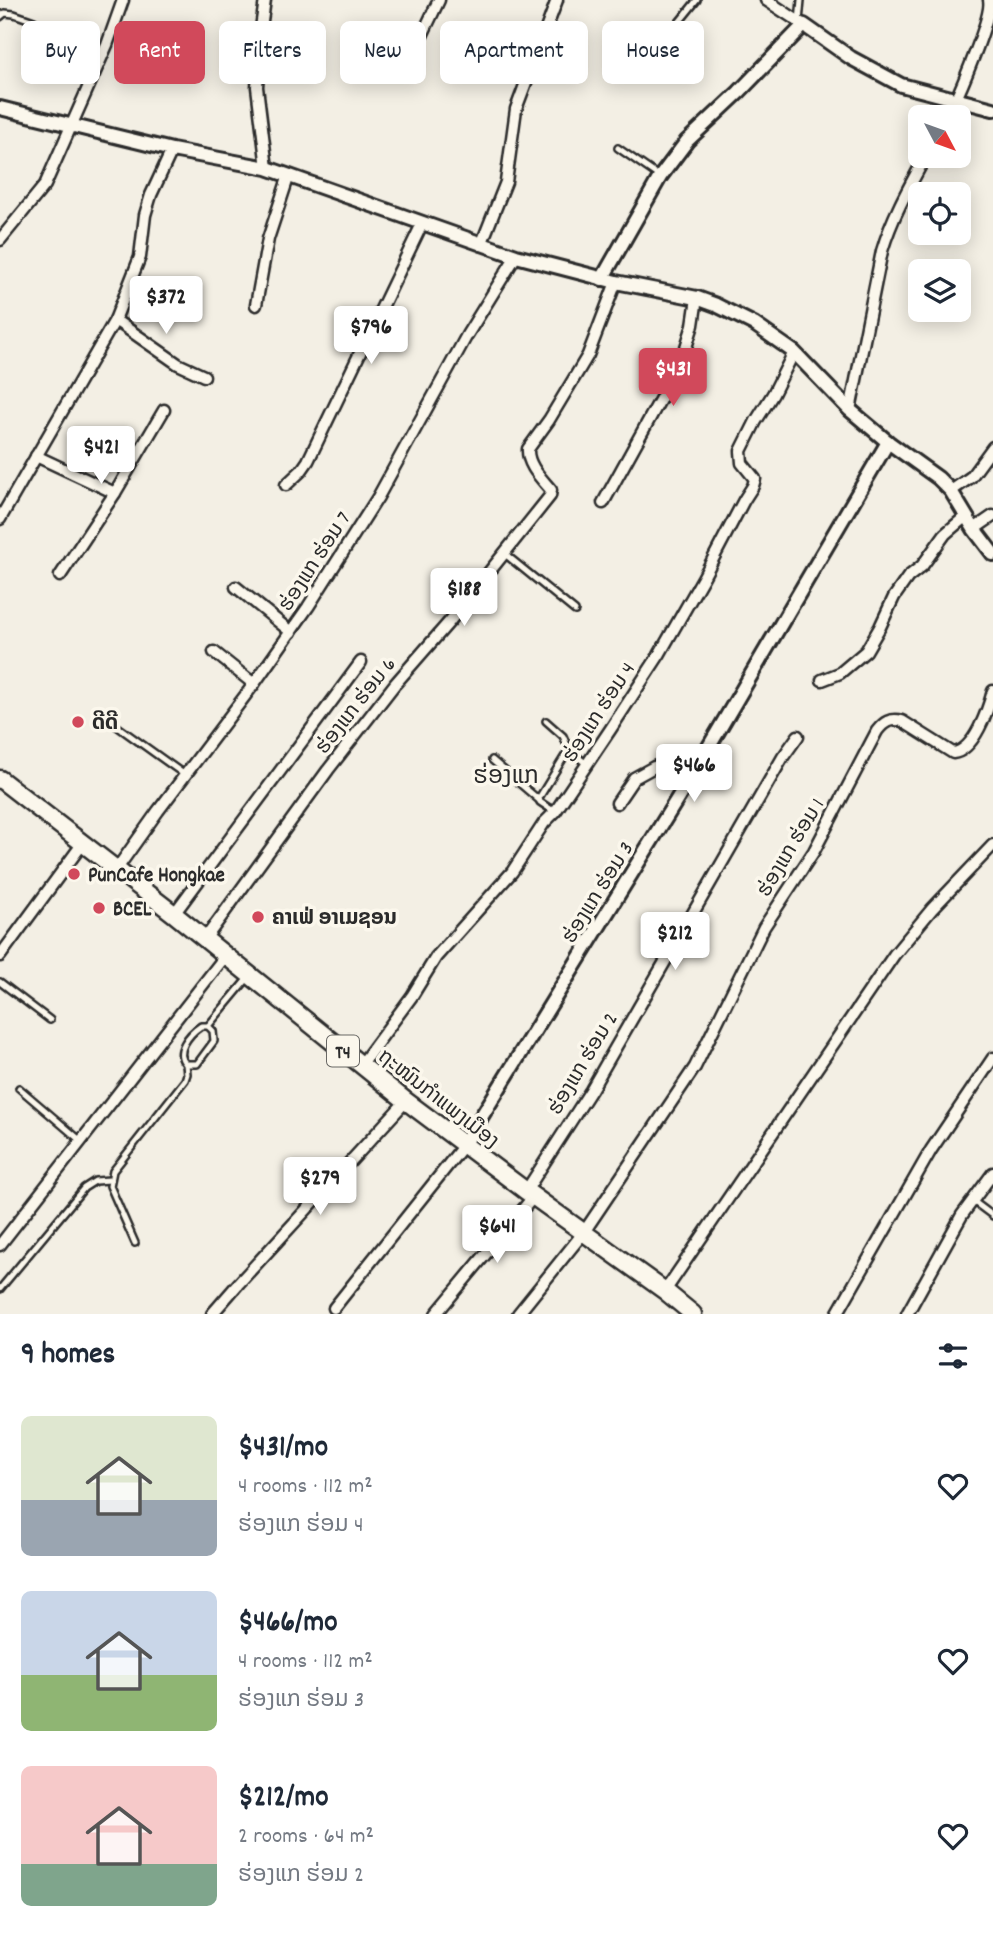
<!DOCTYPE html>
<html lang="en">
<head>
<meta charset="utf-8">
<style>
  body { margin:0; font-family:Dekko,"Noto Sans Lao",sans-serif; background:#f2f2f3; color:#1f2937; height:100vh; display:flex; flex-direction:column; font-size:26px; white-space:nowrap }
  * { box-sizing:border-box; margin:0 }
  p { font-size:23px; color:#747a83 }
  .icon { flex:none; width:38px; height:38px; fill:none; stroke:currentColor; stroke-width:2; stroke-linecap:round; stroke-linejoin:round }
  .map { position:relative; height:1314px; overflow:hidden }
  .drawer { display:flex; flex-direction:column; background:#fff; flex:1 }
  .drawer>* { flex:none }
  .guide { position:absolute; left:21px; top:21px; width:952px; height:63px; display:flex; gap:14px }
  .needle { width:46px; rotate:131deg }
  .controls { position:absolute; left:908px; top:105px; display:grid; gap:14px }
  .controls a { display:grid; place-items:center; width:63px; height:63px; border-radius:10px; background:#fff; box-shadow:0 4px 18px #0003; font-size:35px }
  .price { position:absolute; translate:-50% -60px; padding:0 16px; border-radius:7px; background:#fff; color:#222; font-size:23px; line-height:46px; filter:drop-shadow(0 2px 4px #0008) }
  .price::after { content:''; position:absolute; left:50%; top:42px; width:21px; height:16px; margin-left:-10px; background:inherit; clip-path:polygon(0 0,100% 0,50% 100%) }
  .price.active { background:#d1495b; color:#fff }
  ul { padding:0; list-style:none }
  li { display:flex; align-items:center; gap:21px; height:175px; padding:0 21px }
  li span { display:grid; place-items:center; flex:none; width:196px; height:140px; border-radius:10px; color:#555 }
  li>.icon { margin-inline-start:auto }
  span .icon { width:84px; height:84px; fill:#fffc; stroke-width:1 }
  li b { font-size:30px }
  h2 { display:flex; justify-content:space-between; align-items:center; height:84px; padding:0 21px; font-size:30px }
  .chip { padding:0 24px; border-radius:10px; background:#fff; box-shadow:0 4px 18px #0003; font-size:24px; line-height:63px }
  .chip.active { background:#d1495b; color:#fff }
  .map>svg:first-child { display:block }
</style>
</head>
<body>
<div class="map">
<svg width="993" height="1314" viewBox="0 0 993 1314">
  <rect width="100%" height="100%" fill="#f3efe4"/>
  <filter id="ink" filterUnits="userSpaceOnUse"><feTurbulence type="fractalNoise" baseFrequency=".0143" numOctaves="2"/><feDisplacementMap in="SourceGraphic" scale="14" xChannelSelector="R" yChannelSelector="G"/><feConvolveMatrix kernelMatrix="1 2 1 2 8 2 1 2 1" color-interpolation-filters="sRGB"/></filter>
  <g filter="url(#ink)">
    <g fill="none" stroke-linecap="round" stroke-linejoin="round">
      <defs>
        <g id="service">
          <path d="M0,17L5,13L14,14L34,21"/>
          <path d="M799,22L801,0"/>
          <path d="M663,42L697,0"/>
          <path d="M618,148L660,177"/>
          <path d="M505,554L575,611"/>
          <path d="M107,719L185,775"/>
          <path d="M546,721L563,736L570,752"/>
          <path d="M492,760L539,800"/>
          <path d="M555,812L540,802L539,798L566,754L572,753L587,764"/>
          <path d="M0,982L50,1020"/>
          <path d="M201,1026H208L213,1031L214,1041L197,1064H186C174,1052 189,1034 201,1026Z"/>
          <path d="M208,1026L248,978"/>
          <path d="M19,1088L81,1141"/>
          <path d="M973,1201L993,1216"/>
          <path d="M135,1243L110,1186L113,1171L185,1080L187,1074L186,1064"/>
          <path d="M0,1289L84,1188L95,1181L110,1180"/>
        </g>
        <g id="minor">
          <path d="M265,0L261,28L257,87L267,168"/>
          <path d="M766,0L804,25"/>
          <path d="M406,69L439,0"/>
          <path d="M947,117C957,99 993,16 989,0"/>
          <path d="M0,240L45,185L107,45L123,0"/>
          <path d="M481,245L506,182L516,109L557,0"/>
          <path d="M256,305L268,239L289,175"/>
          <path d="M115,320L178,364L204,376"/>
          <path d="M850,410L882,251C892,217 909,187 926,156"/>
          <path d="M36,456L115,493"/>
          <path d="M286,485L301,471L308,461L422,224"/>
          <path d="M951,491L971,477L993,447"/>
          <path d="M603,503L682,360L693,325L697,298"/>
          <path d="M0,519L115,320L140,257L145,215L151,195L172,150"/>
          <path d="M974,529L993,516"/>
          <path d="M60,576L115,493L164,410"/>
          <path d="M236,587L291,632"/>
          <path d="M214,652L254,684"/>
          <path d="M822,680L840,673L866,651L880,627L894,597L908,577L922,566L945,534L966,516"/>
          <path d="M617,803L634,778L654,767L676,760L697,767"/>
          <path d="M116,870L158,811L254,684L308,607L378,497L467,335L516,256"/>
          <path d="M174,914L361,662"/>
          <path d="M205,939L328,770L395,684L450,621L550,496L551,490C541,478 527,465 528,449L549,420L588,355L616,282"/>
          <path d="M0,956L83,843"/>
          <path d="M361,1065L412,996L436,957L512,872L544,823L555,812L610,730L659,655L703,578L744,500L753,486L755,479L742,463L741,451L756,421L773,394L794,352"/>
          <path d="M526,1191L591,1090L783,757L798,736"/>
          <path d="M0,1245L226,955"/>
          <path d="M665,1291L894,955L932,909L993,845"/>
          <path d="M334,1308L464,1145"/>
          <path d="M212,1314L239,1283L406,1101"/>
          <path d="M436,1314L534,1196"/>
          <path d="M518,1314L584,1232L695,1067L764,927L814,851L877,731C884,722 890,718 902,721L953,753C974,751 988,710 993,691"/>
          <path d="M837,1314L931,1150L993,1058"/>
          <path d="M907,1314L962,1215L993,1173"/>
        </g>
        <g id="tertiary">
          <path d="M0,108L172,150L267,168L516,256L616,282L697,298L716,305L754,324L794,352L850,410L888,442L938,478L951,491L974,529L993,554"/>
          <path d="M602,279L660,177L687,141L739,92L804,25L851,58L901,85L993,109"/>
          <path d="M464,1145L697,767L888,442"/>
        </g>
        <path id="primary" d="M0,779L174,914L406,1101L526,1191L665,1291L693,1314"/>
      </defs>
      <use href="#service" stroke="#2b2b2b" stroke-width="10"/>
      <use href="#minor" stroke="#2b2b2b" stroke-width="15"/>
      <use href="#tertiary" stroke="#2b2b2b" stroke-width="18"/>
      <use href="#primary" stroke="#2b2b2b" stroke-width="21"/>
      <use href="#service" stroke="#fbf7ec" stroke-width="5"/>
      <use href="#minor" stroke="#fbf7ec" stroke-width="10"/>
      <use href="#tertiary" stroke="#fbf7ec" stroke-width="12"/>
      <use href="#primary" stroke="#fbf7ec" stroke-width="16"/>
    </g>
  </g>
  <g fill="#d1495b" stroke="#fbf7ec" stroke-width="2.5">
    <circle cx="78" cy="722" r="7"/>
    <circle cx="74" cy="874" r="7"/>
    <circle cx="99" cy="908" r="7"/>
    <circle cx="258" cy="917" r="7"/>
  </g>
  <g text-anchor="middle" stroke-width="7" stroke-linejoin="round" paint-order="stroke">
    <rect fill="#fbf7ec" stroke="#696865" stroke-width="2" x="327" y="1035.5" width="32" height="31" rx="5"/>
    <g font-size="19" font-weight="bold" fill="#2b2b2b">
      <text x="343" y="1058">T4</text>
    </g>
    <g font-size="21" fill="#2b2b2b" stroke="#fbf7ec">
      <text transform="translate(314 561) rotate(-57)" y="7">ຮ່ອງແກ ຮ່ອມ 7</text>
      <text transform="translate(355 705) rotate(-52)" y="7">ຮ່ອງແກ ຮ່ອມ 6</text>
      <text transform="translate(598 712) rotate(-57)" y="7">ຮ່ອງແກ ຮ່ອມ 4</text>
      <text transform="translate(790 847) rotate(-59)" y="7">ຮ່ອງແກ ຮ່ອມ 1</text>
      <text transform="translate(597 892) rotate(-58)" y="7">ຮ່ອງແກ ຮ່ອມ 3</text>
      <text transform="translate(582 1063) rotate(-59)" y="7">ຮ່ອງແກ ຮ່ອມ 2</text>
      <text transform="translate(439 1098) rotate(38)" y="7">ຖະໜົນກຳແພງເມືອງ</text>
    </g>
    <g font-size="21" font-weight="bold" fill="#2b2b2b" stroke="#fbf7ec" text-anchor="start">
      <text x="92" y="729">ດີດີ</text>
      <text x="88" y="881">PunCafe Hongkae</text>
      <text x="113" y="915">BCEL</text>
      <text x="272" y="924">ຄາເຟ່ ອາເມຊອນ</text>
    </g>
    <g font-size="24" fill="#2b2b2b" stroke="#fbf7ec">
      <text x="506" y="783">ຮ່ອງແກ</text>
    </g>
  </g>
</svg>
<div class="controls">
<a><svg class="needle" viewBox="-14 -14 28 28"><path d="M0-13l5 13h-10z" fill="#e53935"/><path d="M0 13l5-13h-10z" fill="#747a83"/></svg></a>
<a><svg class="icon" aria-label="locate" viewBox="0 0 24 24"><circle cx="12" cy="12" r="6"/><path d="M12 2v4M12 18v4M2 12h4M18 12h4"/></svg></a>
<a><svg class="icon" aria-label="layers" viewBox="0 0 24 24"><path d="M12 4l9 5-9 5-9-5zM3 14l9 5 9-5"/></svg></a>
</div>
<b class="price" style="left:166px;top:336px">$372</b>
<b class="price" style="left:371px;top:366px">$796</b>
<b class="price active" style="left:673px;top:408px">$431</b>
<b class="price" style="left:101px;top:486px">$421</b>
<b class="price" style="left:464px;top:628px">$188</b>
<b class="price" style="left:694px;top:804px">$466</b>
<b class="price" style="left:675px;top:972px">$212</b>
<b class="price" style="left:320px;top:1217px">$279</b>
<b class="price" style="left:497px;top:1265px">$641</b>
<div class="guide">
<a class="chip">Buy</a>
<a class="chip active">Rent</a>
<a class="chip">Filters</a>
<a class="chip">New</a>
<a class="chip">Apartment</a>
<a class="chip">House</a>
</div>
</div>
<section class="drawer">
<h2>9 homes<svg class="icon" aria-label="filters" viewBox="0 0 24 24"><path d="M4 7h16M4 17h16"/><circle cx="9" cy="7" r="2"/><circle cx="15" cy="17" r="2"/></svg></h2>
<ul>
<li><span style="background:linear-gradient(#dfe7d0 60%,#9aa5b1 0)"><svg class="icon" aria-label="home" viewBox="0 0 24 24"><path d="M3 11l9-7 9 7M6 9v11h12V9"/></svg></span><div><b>$431/mo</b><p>4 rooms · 112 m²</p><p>ຮ່ອງແກ ຮ່ອມ 4</p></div><svg class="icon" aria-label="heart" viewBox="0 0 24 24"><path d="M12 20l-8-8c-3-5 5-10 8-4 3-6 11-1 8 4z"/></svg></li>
<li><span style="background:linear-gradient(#c9d6e8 60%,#8fb573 0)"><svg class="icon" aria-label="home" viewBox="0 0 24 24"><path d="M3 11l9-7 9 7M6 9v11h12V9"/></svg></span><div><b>$466/mo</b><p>4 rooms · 112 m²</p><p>ຮ່ອງແກ ຮ່ອມ 3</p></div><svg class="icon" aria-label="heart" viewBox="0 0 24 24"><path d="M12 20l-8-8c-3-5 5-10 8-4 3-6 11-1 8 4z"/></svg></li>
<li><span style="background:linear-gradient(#f6c9c9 70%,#7fa58c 0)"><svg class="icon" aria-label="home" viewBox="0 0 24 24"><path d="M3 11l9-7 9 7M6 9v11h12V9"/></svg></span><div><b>$212/mo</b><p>2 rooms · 64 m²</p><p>ຮ່ອງແກ ຮ່ອມ 2</p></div><svg class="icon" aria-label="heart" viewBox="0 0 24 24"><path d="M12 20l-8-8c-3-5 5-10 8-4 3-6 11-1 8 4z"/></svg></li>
</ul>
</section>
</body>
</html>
